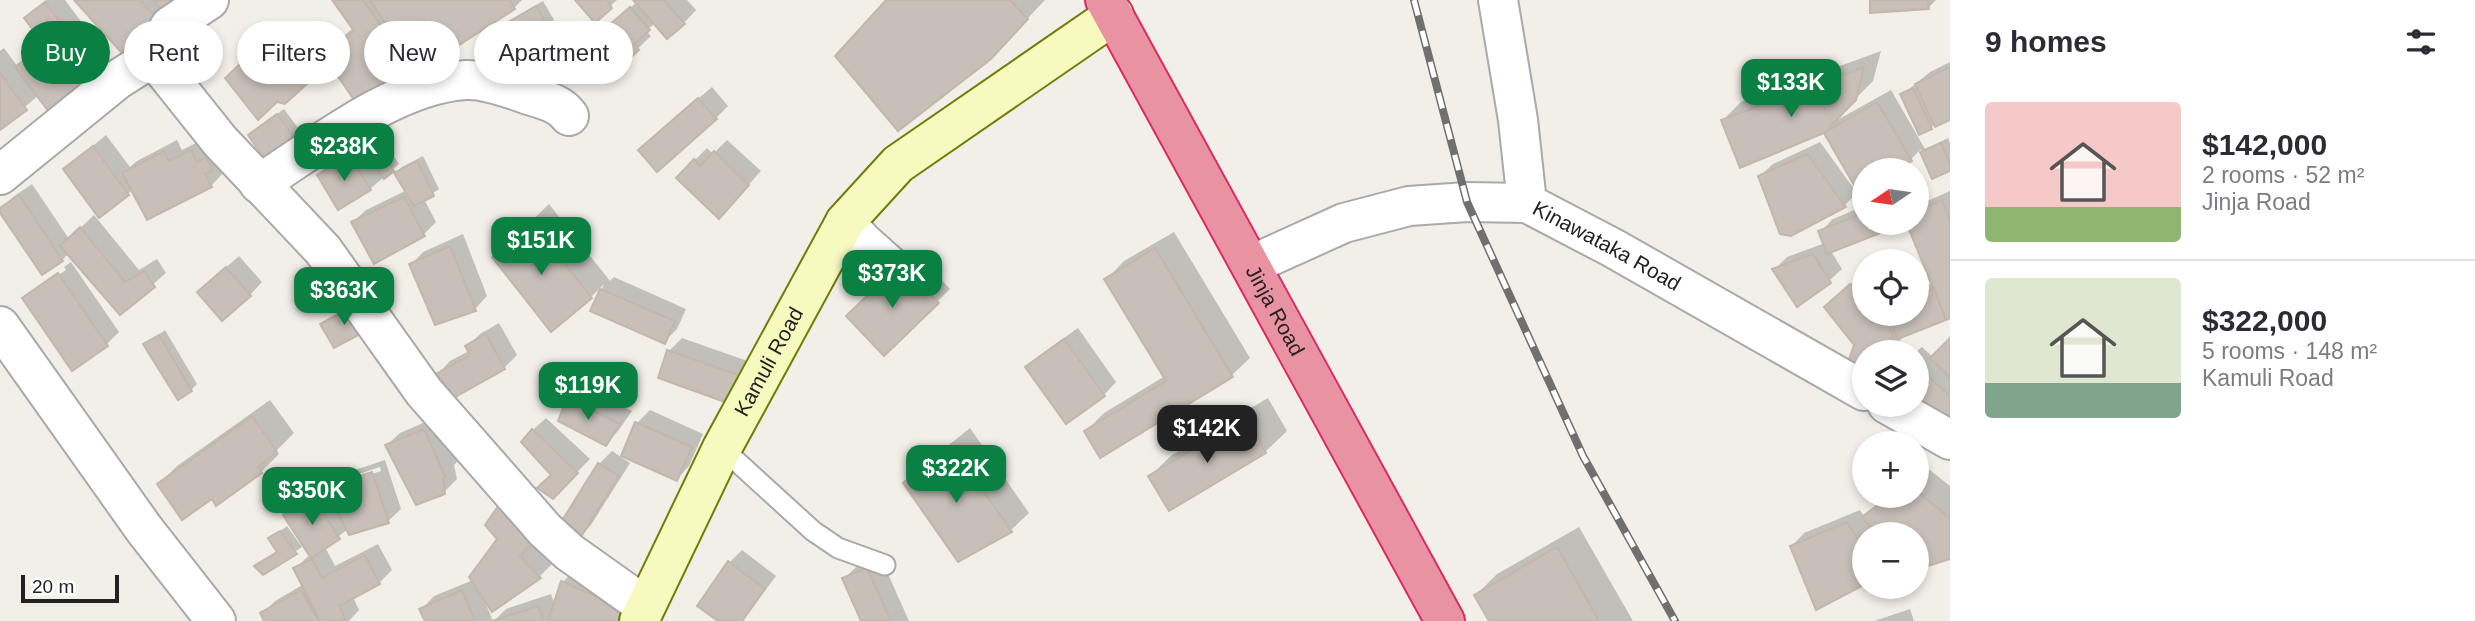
<!DOCTYPE html>
<html lang="en">
<head>
<meta charset="utf-8">
<style>
  body { margin:0; font-family:Arial,sans-serif; background:#f2f2f3; color:#2b2b33; height:100vh; display:flex; flex-direction:column; font-size:26px; white-space:nowrap }
  * { box-sizing:border-box; margin:0 }
  p { font-size:23px; color:#7c7c81 }
  .icon { flex:none; width:38px; height:38px; fill:none; stroke:currentColor; stroke-width:2; stroke-linecap:round; stroke-linejoin:round }
  .map { position:relative; flex:1; overflow:hidden }
  .sheet { display:flex; flex-direction:column; background:#fff; width:525px }
  .sheet>* { flex:none }
  .banner { position:absolute; left:21px; top:21px; width:665px; height:63px; display:flex; gap:14px }
  .needle { width:46px; rotate:257deg }
  .controls { position:absolute; left:1852px; top:158px; display:grid; gap:14px }
  .controls a { display:grid; place-items:center; width:77px; height:77px; border-radius:50%; background:#fff; box-shadow:0 4px 10px #0003; font-size:35px }
  .scale { position:absolute; left:21px; bottom:18px; width:98px; box-sizing:border-box; padding-left:7px; border:4px solid #222; border-top:0; font-size:19px; line-height:24px; white-space:nowrap; color:#222; -webkit-text-stroke:5px #fff; paint-order:stroke }
  .price { position:absolute; translate:-50% -60px; padding:0 16px; border-radius:14px; background:#0b8043; color:#fff; font-size:23px; line-height:46px; filter:drop-shadow(0 2px 4px #0008) }
  .price::after { content:''; position:absolute; left:50%; top:42px; width:21px; height:16px; margin-left:-10px; background:inherit; clip-path:polygon(0 0,100% 0,50% 100%) }
  .price.selected { background:#222; color:#fff }
  ul { padding:0; list-style:none }
  li { display:flex; align-items:center; gap:21px; height:175px; padding:0 35px }
  li+li { border-top:2px solid #e1e1e2 }
  li span { display:grid; place-items:center; flex:none; width:196px; height:140px; border-radius:7px; color:#555 }
  li>.icon { margin-inline-start:auto }
  span .icon { width:84px; height:84px; fill:#fffc; stroke-width:1 }
  li b { font-size:30px }
  h2 { display:flex; justify-content:space-between; align-items:center; height:84px; padding:0 35px; font-size:30px }
  .pill { padding:0 24px; border-radius:32px; background:#fff; box-shadow:0 4px 10px #0003; font-size:24px; line-height:63px }
  .pill.selected { background:#0b8043; color:#fff }
  main { display:flex; flex:1; min-height:0 }
  .map>svg:first-child { display:block }
</style>
</head>
<body>
<main>
<div class="map">
<svg width="1950" height="621" viewBox="0 0 1950 621">
  <rect width="100%" height="100%" fill="#f2efe9"/>
  <g fill="#0003" fill-rule="evenodd">
    <path d="M46,0H65L109,59L96,71L39,95L0,128V51L4,48L18,67L45,43L26,18Z"/>
    <path d="M77,0H178L157,18Z"/>
    <path d="M335,0H522L514,8L410,70L330,60L285,102L240,65L287,21L292,27L298,21L323,54L353,28Z"/>
    <path d="M578,0H617L595,20Z"/>
    <path d="M635,0H687L696,10L684,23H655L646,31L651,36L625,61L614,22L637,2Z"/>
    <path d="M889,0H1045L1012,35Z"/>
    <path d="M1871,0H1936L1928,8Z"/>
    <path d="M543,1L554,20L548,26L504,27L510,20Z"/>
    <path d="M1881,51L1873,81L1830,124L1891,90L1925,149L1948,138L1950,143V169L1933,177L1921,149L1911,159L1864,170L1859,190L1825,131L1723,120L1741,102Z"/>
    <path d="M1950,62V118L1935,123L1931,128L1902,95L1930,72Z"/>
    <path d="M712,87L728,106L716,118L653,137Z"/>
    <path d="M284,109L301,132L294,138L257,129Z"/>
    <path d="M376,131L399,164L370,189L319,175L332,162Z"/>
    <path d="M106,135L130,167L137,161L177,140L182,150L204,139L223,173L211,186L133,189L128,194L65,169Z"/>
    <path d="M727,140L761,171L731,204L695,160L707,148L713,154Z"/>
    <path d="M1820,142L1857,193L1845,205L1791,234L1760,176L1773,164Z"/>
    <path d="M423,156L439,189L424,199L436,222L423,235L353,222L366,210L407,190L396,173L402,167Z"/>
    <path d="M32,184L69,239L94,215L139,270L157,259L166,273L120,313L69,253L62,260L0,210L13,197Z"/>
    <path d="M1950,191V316L1900,336L1901,347L1898,352H1864L1839,294L1864,273V313H1916V290L1933,283L1916,222V206Z"/>
    <path d="M549,204L610,281L614,277L686,309L677,329L664,342L593,310L604,284L591,297L494,258Z"/>
    <path d="M1864,206V222H1901L1831,251L1842,269L1829,281L1774,270L1787,257L1825,243L1820,232L1833,219Z"/>
    <path d="M1174,232L1250,358L1232,375L1086,431L1104,413L1165,376L1107,279L1124,261Z"/>
    <path d="M463,234L487,296L475,309L411,265L423,252Z"/>
    <path d="M914,252L950,289L884,353L849,316Z"/>
    <path d="M239,256L262,282L250,295L212,280Z"/>
    <path d="M71,262L119,332L106,345L25,299L36,287V291L66,270L64,267Z"/>
    <path d="M499,323L517,355L504,368L451,398L438,374L450,361L469,351L467,347L480,334Z"/>
    <path d="M1078,328L1116,382L1104,395L1028,367L1040,355Z"/>
    <path d="M165,330L197,384L191,390L146,344Z"/>
    <path d="M682,338L756,364L745,390L669,351Z"/>
    <path d="M1950,341V412L1916,399V352L1922,347L1933,357Z"/>
    <path d="M582,387L632,411L618,431L606,444L569,399Z"/>
    <path d="M1268,398L1287,431L1265,452L1150,476L1172,455Z"/>
    <path d="M270,400L294,433L276,451L279,454L261,472L213,497L159,484L177,466Z"/>
    <path d="M650,410L703,434L689,466L677,479L637,423Z"/>
    <path d="M437,417L457,462L454,465L457,479L444,492L387,445L400,433Z"/>
    <path d="M546,418L590,459L553,497V475L533,430Z"/>
    <path d="M970,428L1029,513L1011,530L906,483L924,465Z"/>
    <path d="M612,451L630,463L591,525L579,538L599,464Z"/>
    <path d="M385,460L401,509L388,521L348,529L325,547L335,566L378,544L392,570L379,583L353,597L359,610L349,621H266L262,614L275,601L304,584L295,568L311,554L286,515L298,502L325,485L327,488L340,475ZM380,467L381,471L341,484V480Z"/>
    <path d="M1926,467L1950,486V557L1916,534L1871,524L1869,526L1874,534H1864V583L1792,546L1804,533L1860,510L1864,517L1887,495H1916V474Z"/>
    <path d="M287,526L302,547L263,573L256,566L278,550L270,539Z"/>
    <path d="M1579,527L1633,621H1491L1476,595L1497,574Z"/>
    <path d="M531,542L552,564L540,576L492,610L486,599L484,600L493,621H427L422,609L434,596L473,580Z"/>
    <path d="M742,550L776,576L743,621H721L729,563Z"/>
    <path d="M880,556L909,621H863L844,579L857,566Z"/>
    <path d="M580,564L629,621H494L506,609L551,594L555,605L563,582Z"/>
    <path d="M1910,609L1914,621H1874Z"/>
  </g>
  <g fill="#c7bfb8" stroke="#c4b6ab" stroke-width="2">
    <path d="M74,0H140L158,20L121,52Z"/>
    <path d="M153,0H181L165,14Z"/>
    <path d="M332,0H363L412,71L359,107L322,53L354,31Z"/>
    <path d="M370,0H509L515,9L417,72Z"/>
    <path d="M575,0H607L612,8L595,23Z"/>
    <path d="M633,0H664L685,24L667,39Z"/>
    <path d="M886,0H1010L1028,19L991,59L898,131L835,56Z"/>
    <path d="M1870,0H1928L1929,9L1870,13Z"/>
    <path d="M45,2L97,72L52,116L15,67L44,45L24,18Z"/>
    <path d="M536,6L549,28L514,48L502,26Z"/>
    <path d="M630,7L650,30L634,44L639,50L625,63L599,34Z"/>
    <path d="M274,32L279,38L285,33L317,75L285,104L277,102L258,120L225,78Z"/>
    <path d="M1864,67L1856,100L1824,133L1740,168L1721,120Z"/>
    <path d="M1950,67V120L1935,127L1915,84Z"/>
    <path d="M0,73L27,110L0,130Z"/>
    <path d="M1913,88L1932,129L1919,135L1900,94Z"/>
    <path d="M698,98L717,119L657,172L638,150Z"/>
    <path d="M1877,102L1912,161L1896,170H1864V189L1858,192L1824,133Z"/>
    <path d="M277,114L296,140L266,161L248,135Z"/>
    <path d="M369,136L394,171L384,179L371,160L361,167L349,150Z"/>
    <path d="M1941,143L1950,163V171L1932,179L1920,152Z"/>
    <path d="M93,146L129,195L99,218L63,169Z"/>
    <path d="M191,150L197,162L206,157L213,170L205,174L212,187L147,220L122,173L164,151L169,161Z"/>
    <path d="M714,151L749,185L719,219L676,178L694,159L700,166Z"/>
    <path d="M1807,154L1846,207L1791,236L1780,234L1758,176Z"/>
    <path d="M349,155L371,190L338,210L317,175Z"/>
    <path d="M417,161L434,196L414,206L394,173Z"/>
    <path d="M19,195L63,261L42,275L0,213V208Z"/>
    <path d="M404,197L425,236L374,264L351,222Z"/>
    <path d="M1942,200L1950,220V318L1946,320L1906,222H1916V211Z"/>
    <path d="M1864,213V222H1900L1901,225L1827,254L1818,231Z"/>
    <path d="M530,220L592,298L551,332L492,257Z"/>
    <path d="M80,227L125,282L144,271L155,287L120,315L60,246Z"/>
    <path d="M450,246L476,311L435,325L409,264Z"/>
    <path d="M1155,248L1233,377L1100,458L1084,431L1166,381L1104,279Z"/>
    <path d="M1813,254L1831,283L1797,307L1772,269Z"/>
    <path d="M900,264L939,303L884,356L846,316Z"/>
    <path d="M226,267L251,296L222,321L197,292Z"/>
    <path d="M58,273L108,346L72,371L22,298Z"/>
    <path d="M1850,284L1864,294V313H1886L1893,336L1888,352H1864V377L1848,362L1854,345L1824,307Z"/>
    <path d="M600,289L675,321L665,344L590,311Z"/>
    <path d="M1934,289L1946,320L1898,339L1887,313H1916V296Z"/>
    <path d="M355,305L368,330L334,348L320,324Z"/>
    <path d="M486,334L505,369L450,400L436,374L470,355L465,346Z"/>
    <path d="M159,335L192,391L178,400L143,344Z"/>
    <path d="M1950,338V378L1930,358Z"/>
    <path d="M1064,339L1105,396L1066,424L1025,367Z"/>
    <path d="M667,350L744,377L733,405L658,378Z"/>
    <path d="M1916,366L1950,396V414L1941,424L1916,401Z"/>
    <path d="M567,398L620,424L606,446L558,421Z"/>
    <path d="M252,416L277,452L258,467L262,473L216,506L212,499L182,520L157,484Z"/>
    <path d="M1246,418L1266,453L1169,511L1148,476Z"/>
    <path d="M635,422L692,447L677,481L621,456Z"/>
    <path d="M424,429L445,476L443,479L445,494L416,505L385,445Z"/>
    <path d="M532,429L578,473L553,499L537,488L551,475L521,442Z"/>
    <path d="M951,445L1012,532L958,562L903,483Z"/>
    <path d="M598,463L619,476L579,540L558,527Z"/>
    <path d="M372,472L389,523L349,535L325,487Z"/>
    <path d="M1916,491L1950,518V559L1916,570V534H1877L1862,517L1891,495H1916Z"/>
    <path d="M508,492L542,533L520,556L541,578L492,612L469,577L497,539L485,525Z"/>
    <path d="M312,496L340,539L311,558L283,515Z"/>
    <path d="M1847,522L1864,549V585L1816,610L1790,546Z"/>
    <path d="M280,531L297,554L263,575L254,566L277,552L268,538Z"/>
    <path d="M1557,547L1599,621H1489L1474,595Z"/>
    <path d="M365,555L380,584L339,606L346,621H320L293,568L312,559L322,578Z"/>
    <path d="M728,561L765,589L742,621H718L697,606Z"/>
    <path d="M867,568L891,621H861L842,578Z"/>
    <path d="M561,581L625,609L620,621H548Z"/>
    <path d="M301,590L319,621H264L260,613Z"/>
    <path d="M462,590L475,621H425L419,609Z"/>
    <path d="M539,606L543,621H492Z"/>
  </g>
  <g fill="none" stroke-linecap="round" stroke-linejoin="round">
    <defs>
      <path id="lane" d="M722,448L813,531L838,548L885,565"/>
      <g id="street">
        <path d="M209,0L170,26L153,57L220,141L323,250L424,392L545,530L569,552L645,606"/>
        <path d="M1498,0L1518,120L1527,203"/>
        <path d="M0,175L117,80L153,57"/>
        <path d="M259,184C318,146 395,84 466,80C481,79 509,88 523,93C540,99 559,102 569,116"/>
        <path d="M845,222L863,242L891,267"/>
        <path id="s1" d="M1251,265L1344,223L1409,206L1467,202L1527,203L1613,248L1864,391"/>
        <path d="M0,326L144,529L216,621"/>
        <path d="M1887,404L1950,440"/>
      </g>
      <g id="secondary">
        <path id="s2" d="M639,621L722,448L845,222L898,164L1114,15"/>
      </g>
      <g id="highway">
        <path id="s3" d="M1105,0L1445,621"/>
      </g>
    </defs>
    <use href="#lane" stroke="#a9a9a9" stroke-width="23"/>
    <use href="#street" stroke="#a9a9a9" stroke-width="42"/>
    <use href="#secondary" stroke="#707d05" stroke-width="42"/>
    <use href="#highway" stroke="#dc2a67" stroke-width="42"/>
    <use href="#lane" stroke="#fff" stroke-width="19"/>
    <use href="#street" stroke="#fff" stroke-width="38"/>
    <use href="#secondary" stroke="#f7fabf" stroke-width="38"/>
    <use href="#highway" stroke="#e892a2" stroke-width="38"/>
    <defs>
      <path id="rail" d="M1414,0L1467,202L1583,456L1675,621"/>
    </defs>
    <use href="#rail" stroke="#707070" stroke-width="8"/>
    <use href="#rail" stroke="#fff" stroke-width="5" stroke-dasharray="16" stroke-linecap="butt"/>
  </g>
  <g text-anchor="middle" stroke-width="5" stroke-linejoin="round" paint-order="stroke">
    <g font-size="21" fill="#222" stroke="#fff">
      <text dy="7" stroke="none"><textPath href="#s1" startOffset="378">Kinawataka Road</textPath></text>
      <text dy="7" stroke="none"><textPath href="#s3" startOffset="354">Jinja Road</textPath></text>
      <text dy="7" stroke="none"><textPath href="#s2" startOffset="290">Kamuli Road</textPath></text>
    </g>
  </g>
</svg>
<div class="controls">
<a><svg class="needle" viewBox="-14 -14 28 28"><path d="M0-13l5 13h-10z" fill="#e53935"/><path d="M0 13l5-13h-10z" fill="#7c7c81"/></svg></a>
<a><svg class="icon" aria-label="locate" viewBox="0 0 24 24"><circle cx="12" cy="12" r="6"/><path d="M12 2v4M12 18v4M2 12h4M18 12h4"/></svg></a>
<a><svg class="icon" aria-label="layers" viewBox="0 0 24 24"><path d="M12 4l9 5-9 5-9-5zM3 14l9 5 9-5"/></svg></a>
<a>+</a>
<a>−</a>
</div>
<div class="scale">20 m</div>
<b class="price" style="left:1791px;top:119px">$133K</b>
<b class="price" style="left:344px;top:183px">$238K</b>
<b class="price" style="left:541px;top:277px">$151K</b>
<b class="price" style="left:892px;top:310px">$373K</b>
<b class="price" style="left:344px;top:327px">$363K</b>
<b class="price" style="left:588px;top:422px">$119K</b>
<b class="price selected" style="left:1207px;top:465px">$142K</b>
<b class="price" style="left:956px;top:505px">$322K</b>
<b class="price" style="left:312px;top:527px">$350K</b>
<div class="banner">
<a class="pill selected">Buy</a>
<a class="pill">Rent</a>
<a class="pill">Filters</a>
<a class="pill">New</a>
<a class="pill">Apartment</a>
</div>
</div>
<section class="sheet">
<h2>9 homes<svg class="icon" aria-label="filters" viewBox="0 0 24 24"><path d="M4 7h16M4 17h16"/><circle cx="9" cy="7" r="2"/><circle cx="15" cy="17" r="2"/></svg></h2>
<ul>
<li><span style="background:linear-gradient(#f6c9c9 75%,#8fb573 0)"><svg class="icon" aria-label="home" viewBox="0 0 24 24"><path d="M3 11l9-7 9 7M6 9v11h12V9"/></svg></span><div><b>$142,000</b><p>2 rooms · 52 m²</p><p>Jinja Road</p></div></li>
<li><span style="background:linear-gradient(#dfe7d0 75%,#7fa58c 0)"><svg class="icon" aria-label="home" viewBox="0 0 24 24"><path d="M3 11l9-7 9 7M6 9v11h12V9"/></svg></span><div><b>$322,000</b><p>5 rooms · 148 m²</p><p>Kamuli Road</p></div></li>
</ul>
</section>
</main>
</body>
</html>
